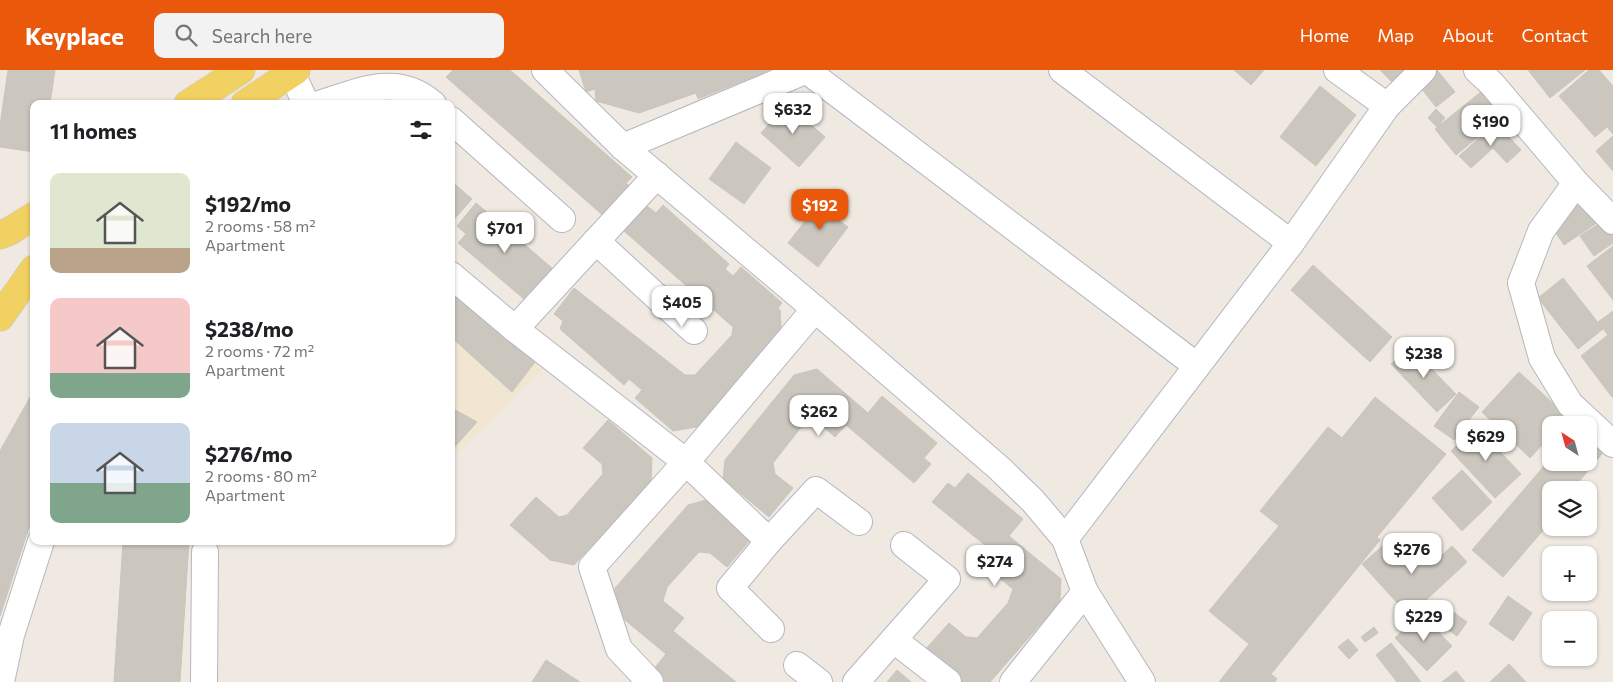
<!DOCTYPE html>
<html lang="en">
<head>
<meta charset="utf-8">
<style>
  body { margin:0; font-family:Commissioner,sans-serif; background:#f2f2f2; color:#202124; height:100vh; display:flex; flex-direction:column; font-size:19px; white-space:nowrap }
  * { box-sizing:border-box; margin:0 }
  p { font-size:16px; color:#757577 }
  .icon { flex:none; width:28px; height:28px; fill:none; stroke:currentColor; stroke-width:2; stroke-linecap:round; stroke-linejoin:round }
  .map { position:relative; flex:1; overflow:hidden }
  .details { position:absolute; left:30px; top:30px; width:425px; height:445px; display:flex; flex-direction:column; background:#fff; border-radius:10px; box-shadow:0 1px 4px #0004 }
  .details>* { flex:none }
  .needle { width:32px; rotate:324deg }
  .tools { position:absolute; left:1542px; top:346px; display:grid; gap:10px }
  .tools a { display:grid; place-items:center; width:55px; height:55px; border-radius:10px; background:#fff; box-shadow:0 1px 4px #0004; font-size:25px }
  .price { position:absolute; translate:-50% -42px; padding:0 11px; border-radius:10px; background:#fff; color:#222; font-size:16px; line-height:32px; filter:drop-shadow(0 1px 2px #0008) }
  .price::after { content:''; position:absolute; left:50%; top:30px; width:15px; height:11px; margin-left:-8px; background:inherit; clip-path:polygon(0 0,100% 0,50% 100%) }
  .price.selected { background:#ea580c; color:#fff }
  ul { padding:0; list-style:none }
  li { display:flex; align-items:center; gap:15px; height:125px; padding:0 20px }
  li span { display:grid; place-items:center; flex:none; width:140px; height:100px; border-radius:10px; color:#555 }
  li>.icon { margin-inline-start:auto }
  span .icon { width:60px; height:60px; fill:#fffc; stroke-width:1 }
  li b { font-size:21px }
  h2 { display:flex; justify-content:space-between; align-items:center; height:60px; padding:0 20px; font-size:21px }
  header { display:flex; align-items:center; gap:30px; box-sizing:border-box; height:70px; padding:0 25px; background:#ea580c; color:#fff }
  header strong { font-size:24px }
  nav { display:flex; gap:28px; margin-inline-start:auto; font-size:18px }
  .search { width:350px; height:45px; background:#f2f2f2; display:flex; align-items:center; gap:12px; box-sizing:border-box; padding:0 18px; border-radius:10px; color:#757577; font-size:19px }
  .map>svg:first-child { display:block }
</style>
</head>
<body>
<header>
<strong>Keyplace</strong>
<div class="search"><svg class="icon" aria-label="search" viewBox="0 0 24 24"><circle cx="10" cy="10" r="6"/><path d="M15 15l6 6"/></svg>Search here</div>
<nav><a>Home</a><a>Map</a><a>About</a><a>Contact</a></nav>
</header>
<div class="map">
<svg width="1613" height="612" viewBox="0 0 1613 612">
  <rect width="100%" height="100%" fill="#efe9e1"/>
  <path fill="#f0e6d1" d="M451,214L548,294L451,390Z"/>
  <g fill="#cbc7bf" stroke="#cbc5ba">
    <path d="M8,0H55L50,34H34V82L0,77V55Z"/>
    <path d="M453,0H510L632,107L626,113L634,120L607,149L446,7Z"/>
    <path d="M579,0H770L698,29L696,23L639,43L596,31L595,19L586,22Z"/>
    <path d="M1234,0H1264L1251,15Z"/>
    <path d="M1380,0H1412L1396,16Z"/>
    <path d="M1437,0L1455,22L1436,37L1418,14Z"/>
    <path d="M1528,0H1585L1550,28Z"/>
    <path d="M1589,0H1599L1613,16V64L1607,57L1595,67L1559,26Z"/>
    <path d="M1320,16L1356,45L1316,96L1280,67Z"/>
    <path d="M1482,21L1502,47L1456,85L1435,59Z"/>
    <path d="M787,34L825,67L799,97L761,63Z"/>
    <path d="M1436,39L1445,48L1437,57L1428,48Z"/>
    <path d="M1496,53L1521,80L1507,93L1493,78L1471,98L1459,86Z"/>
    <path d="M1613,66V101L1596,81Z"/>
    <path d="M736,72L771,98L744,134L709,109Z"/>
    <path d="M451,111L472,129L451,153Z"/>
    <path d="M827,123L845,136L836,148L848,157L818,197L788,173Z"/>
    <path d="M1584,131L1598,152L1564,175L1550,154Z"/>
    <path d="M476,133L559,204L538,229L530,221L524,229L458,173L466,164L457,156Z"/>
    <path d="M646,135L656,143L663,135L729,194L725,199L733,206L741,197L782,233L778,238L780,240L782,271L708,355L673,361L635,328L642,320L629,309L624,315L560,259L563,251L554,244L574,218L685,305H695L732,265L733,257L624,161Z"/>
    <path d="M1606,149L1613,159V173L1594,186L1580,166Z"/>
    <path d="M1613,176V230L1587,196Z"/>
    <path d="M1313,195L1392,267L1370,292L1291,220Z"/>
    <path d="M1563,208L1603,259L1578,279L1538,228Z"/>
    <path d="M451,218L535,292L512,322L451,267Z"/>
    <path d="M1613,241V326L1612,327L1581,286L1608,265L1598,252Z"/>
    <path d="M1410,277L1456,324L1437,342L1391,294Z"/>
    <path d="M817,299L868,343L882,326L937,373L924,388L931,394L914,413L846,355L835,367L814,349L802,356L773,393L775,404L793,418L769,447L723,409L725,390L794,305Z"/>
    <path d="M1519,302L1568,347L1561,355H1551V365L1530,388L1482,342Z"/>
    <path d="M34,320V442L0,546V381Z"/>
    <path d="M1459,322L1479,337L1454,370L1434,356Z"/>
    <path d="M1375,327L1446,384L1377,467L1380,470L1271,604L1277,609L1275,612H1219L1249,574L1209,541L1279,456L1260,441L1328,357L1342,368Z"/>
    <path d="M451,329L455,331L452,338L477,352L451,381Z"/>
    <path d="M608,350L652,388L651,412L574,495L550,490L510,455L536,427L559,447L567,445L603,404L602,394L583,378Z"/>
    <path d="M1477,357L1521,404L1495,428L1451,381Z"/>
    <path d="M1589,363L1607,378L1572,420H1551V451L1503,507L1472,480L1551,388V392H1589Z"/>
    <path d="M1462,400L1492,432L1462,461L1432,428Z"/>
    <path d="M968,403L1023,449L1009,466L1061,509L1060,532L990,612H961L924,581L949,553L966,567L977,568L1008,533L1013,519L992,502L1002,489L932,432L948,413L955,418Z"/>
    <path d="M706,430L751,469L727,497L710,483L699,482L667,517L663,531L684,548L673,561L736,612H665L652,601L666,584L614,541L615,518L688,435Z"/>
    <path d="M123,471H189L180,612H114Z"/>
    <path d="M1386,473L1403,492L1419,479L1432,494L1452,476L1467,492L1409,546L1362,494Z"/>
    <path d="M1508,526L1532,543L1513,571L1489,554Z"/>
    <path d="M1453,542L1467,552L1457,566L1443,556Z"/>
    <path d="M1420,543L1452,576L1427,601L1395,568Z"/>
    <path d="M1374,557L1378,563L1365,572L1361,567Z"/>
    <path d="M1348,569L1358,580L1349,589L1338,577Z"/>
    <path d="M1391,573L1421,612H1397L1376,585Z"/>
    <path d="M546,590L580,612H532Z"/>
    <path d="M1509,594L1526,612H1490Z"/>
    <path d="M897,600L911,612H887Z"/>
    <path d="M1456,601L1465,612H1442Z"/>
  </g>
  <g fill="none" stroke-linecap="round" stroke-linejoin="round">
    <defs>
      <g id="minor">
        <path d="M545,0L623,77L815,239L999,398L1033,431L1065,469L1085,522L1142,612"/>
        <path d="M806,0L1197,296"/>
        <path d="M1062,0L1291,173"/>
        <path d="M1337,0L1387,36"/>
        <path d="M1477,0L1492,14L1576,113L1613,151"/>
        <path d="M292,3L306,34"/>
        <path d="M319,34C358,22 397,2 433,34"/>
        <path d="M451,50L562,149"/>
        <path d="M623,77L807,0"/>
        <path d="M1576,113L1541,161L1521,213L1542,288L1570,334L1613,374"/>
        <path d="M596,171L694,261"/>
        <path d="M451,205L515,259L686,392L769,471"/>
        <path d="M515,259L657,105"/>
        <path d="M1065,469L1291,173L1387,36L1423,0"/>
        <path d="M771,559L730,518L769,471L816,420L859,452"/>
        <path d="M894,570L948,612"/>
        <path d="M797,595L819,612"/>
        <path d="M1,612L11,565L41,471"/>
        <path d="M204,612L205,482"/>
        <path d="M650,612L619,579L592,497L686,392L815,239"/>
        <path d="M856,612L947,509L904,475"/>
        <path d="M1013,612L1085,522"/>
      </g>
      <g id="major">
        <path d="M188,34L241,0"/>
        <path d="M245,34L296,0"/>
        <path d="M0,165L10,161L34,146"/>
        <path d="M0,247L34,199"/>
      </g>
    </defs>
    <use href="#minor" stroke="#b4b7c1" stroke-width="28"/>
    <use href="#major" stroke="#c9c9c9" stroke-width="29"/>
    <use href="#minor" stroke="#fff" stroke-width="26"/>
    <use href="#major" stroke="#f2d163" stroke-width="28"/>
  </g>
</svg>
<div class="tools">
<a><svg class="needle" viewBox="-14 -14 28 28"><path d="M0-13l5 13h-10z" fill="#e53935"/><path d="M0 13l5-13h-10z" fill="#757577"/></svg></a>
<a><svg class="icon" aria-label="layers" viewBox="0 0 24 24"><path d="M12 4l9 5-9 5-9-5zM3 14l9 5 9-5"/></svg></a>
<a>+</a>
<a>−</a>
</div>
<b class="price" style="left:793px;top:65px">$632</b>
<b class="price" style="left:1491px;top:77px">$190</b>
<b class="price selected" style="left:820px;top:161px">$192</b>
<b class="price" style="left:505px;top:184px">$701</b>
<b class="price" style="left:682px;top:258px">$405</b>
<b class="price" style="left:1424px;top:309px">$238</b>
<b class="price" style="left:819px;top:367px">$262</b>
<b class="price" style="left:1486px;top:392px">$629</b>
<b class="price" style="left:1412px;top:505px">$276</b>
<b class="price" style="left:995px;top:517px">$274</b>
<b class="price" style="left:1424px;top:572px">$229</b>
<section class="details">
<h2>11 homes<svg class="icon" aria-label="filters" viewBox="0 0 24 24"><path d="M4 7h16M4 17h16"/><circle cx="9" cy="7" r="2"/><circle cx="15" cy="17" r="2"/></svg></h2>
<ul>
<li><span style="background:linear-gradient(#dfe7d0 75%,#b9a48a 0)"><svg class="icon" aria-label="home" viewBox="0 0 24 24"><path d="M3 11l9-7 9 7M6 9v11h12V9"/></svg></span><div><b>$192/mo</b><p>2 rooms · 58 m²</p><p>Apartment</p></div></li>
<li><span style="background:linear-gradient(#f6c9c9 75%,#7fa58c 0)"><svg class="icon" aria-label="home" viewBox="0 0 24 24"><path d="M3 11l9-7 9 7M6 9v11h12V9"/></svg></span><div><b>$238/mo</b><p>2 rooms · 72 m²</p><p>Apartment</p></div></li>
<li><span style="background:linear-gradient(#c9d6e8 60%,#7fa58c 0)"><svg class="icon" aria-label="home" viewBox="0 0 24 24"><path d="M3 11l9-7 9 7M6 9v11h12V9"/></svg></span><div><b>$276/mo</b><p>2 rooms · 80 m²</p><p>Apartment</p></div></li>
</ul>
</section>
</div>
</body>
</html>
